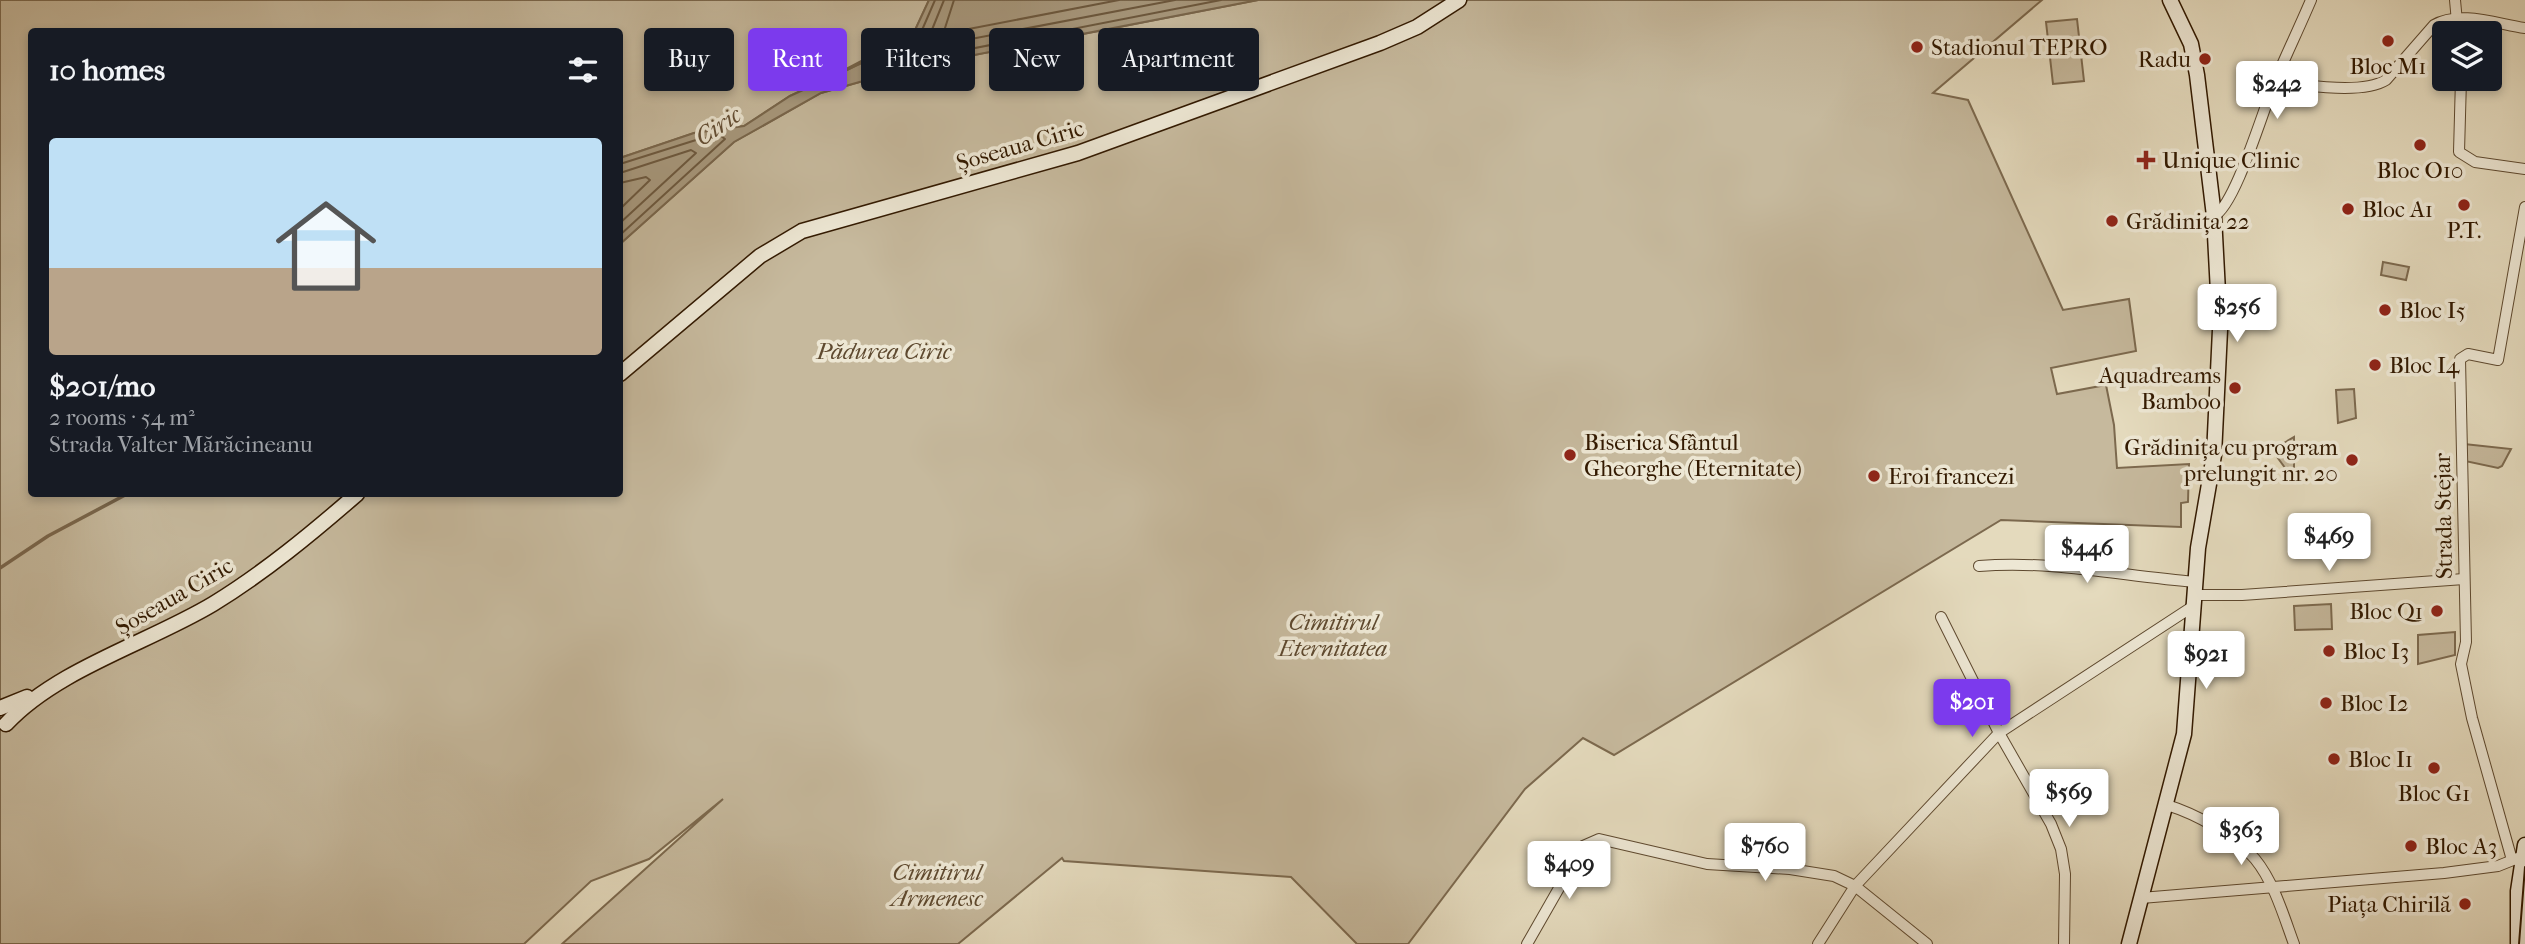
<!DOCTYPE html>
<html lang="en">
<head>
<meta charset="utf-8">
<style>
  body { margin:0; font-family:"IM FELL French Canon",serif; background:#242831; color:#f1f3f6; height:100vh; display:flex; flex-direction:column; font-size:26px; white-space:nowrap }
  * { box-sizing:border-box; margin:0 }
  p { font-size:23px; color:#9ea1a6 }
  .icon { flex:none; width:38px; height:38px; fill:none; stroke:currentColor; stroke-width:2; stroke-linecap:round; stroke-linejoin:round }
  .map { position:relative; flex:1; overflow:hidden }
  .details { position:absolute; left:28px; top:28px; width:595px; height:469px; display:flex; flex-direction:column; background:#171b24; border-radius:7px; box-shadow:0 4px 10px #0003 }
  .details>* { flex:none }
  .guide { position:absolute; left:644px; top:28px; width:665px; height:63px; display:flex; gap:14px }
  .tools { position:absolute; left:2432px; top:21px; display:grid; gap:14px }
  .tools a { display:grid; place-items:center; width:70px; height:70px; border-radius:7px; background:#171b24; box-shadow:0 4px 10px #0003; font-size:35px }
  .price { position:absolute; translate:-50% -60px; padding:0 16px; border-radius:7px; background:#fff; color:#222; font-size:23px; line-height:46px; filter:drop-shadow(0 2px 4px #0008) }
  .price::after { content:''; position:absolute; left:50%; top:42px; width:21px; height:16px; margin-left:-10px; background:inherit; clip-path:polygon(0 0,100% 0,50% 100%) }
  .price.current { background:#7c3aed; color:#fff }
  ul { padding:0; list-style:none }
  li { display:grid; align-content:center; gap:14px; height:371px; padding:0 21px }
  li span { display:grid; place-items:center; height:217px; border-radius:7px; color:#555 }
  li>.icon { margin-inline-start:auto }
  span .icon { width:126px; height:126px; fill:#fffc; stroke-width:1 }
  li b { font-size:30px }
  h2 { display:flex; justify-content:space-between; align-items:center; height:84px; padding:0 21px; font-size:30px }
  .tag { padding:0 24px; border-radius:7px; background:#171b24; box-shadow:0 4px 10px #0003; font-size:24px; line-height:63px }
  .tag.current { background:#7c3aed; color:#fff }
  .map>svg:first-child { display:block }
</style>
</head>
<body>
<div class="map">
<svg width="2525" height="944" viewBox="0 0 2525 944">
  <rect width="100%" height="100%" fill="#e4dabd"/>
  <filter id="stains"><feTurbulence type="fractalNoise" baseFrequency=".00286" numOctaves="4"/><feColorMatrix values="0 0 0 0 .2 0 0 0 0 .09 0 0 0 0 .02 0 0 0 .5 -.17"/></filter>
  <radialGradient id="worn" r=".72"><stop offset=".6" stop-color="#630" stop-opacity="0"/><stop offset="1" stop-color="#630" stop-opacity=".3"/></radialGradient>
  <g fill="#c6b99d" stroke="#7c694e" stroke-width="2">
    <path d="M0,0H929L910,41L790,96L744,126L694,133L620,158V32H32V494H620V244L734,142L821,93L912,67L1258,0H2042L1933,93L1968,100L2063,310L2129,299L2136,351L2051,368L2057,394L2106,385L2114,425L2117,468L2189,464L2188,502L2181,503V527L2001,520L1614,755L1583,738L1525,789L1408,944H1357L1291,877L1064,861L1062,858L958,944H562L723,799L649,859L591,881L524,944H0Z"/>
    <path d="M2077,19L2084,81L2053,84L2046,22Z"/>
    <path d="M2383,262L2409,267L2406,280L2381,275Z"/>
    <path d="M2354,389L2356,418L2338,423L2336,390Z"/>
    <path d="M2294,437V480L2272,450Z"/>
    <path d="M2464,444L2511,449L2502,466L2498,468L2465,461Z"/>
    <path d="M2331,604L2332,629L2295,630L2294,606Z"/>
    <path d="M2455,632V655L2418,664V635Z"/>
  </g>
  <path fill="#a7987d" stroke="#78654b" stroke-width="2" d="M929,0H1258L912,67L821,93L734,142L620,244V158L694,133L744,126L790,96L910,41Z"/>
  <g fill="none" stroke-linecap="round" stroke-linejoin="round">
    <g stroke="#6c583e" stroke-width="2">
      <path d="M935,0L916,44L888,59V65L1221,0"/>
      <path d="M944,0L927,42L929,47L1175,0"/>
      <path d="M954,0L945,28L948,33L1119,0"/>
      <path d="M620,164L696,140L721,136L725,139L620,235"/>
      <path d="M620,173L691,150L696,153L620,223"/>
      <path d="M620,183L646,177L650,180L620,209"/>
    </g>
    <g stroke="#78654b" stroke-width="3.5">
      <path d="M838,74L918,32"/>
      <path d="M0,568L48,536L127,494"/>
    </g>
    <defs>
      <g id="street">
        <path d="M2455,0L2458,33"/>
        <path d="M2461,79L2459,152L2475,162L2525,169"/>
        <path d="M2275,81C2303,85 2362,95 2386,80L2434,25C2460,10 2497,24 2525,28"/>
        <path d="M2214,216C2236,205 2264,106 2276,79C2287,53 2300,26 2311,0"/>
        <path d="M1979,566C2052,560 2122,576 2196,582"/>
        <path d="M2195,595H2242L2464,579"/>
        <path d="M1941,617L1999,733L2051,824L2061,849L2065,874L2064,944"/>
        <path d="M2167,805C2196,814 2235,835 2255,859C2274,882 2284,917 2294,944"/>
        <path d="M2512,860L2472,718L2461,664L2466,642L2460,359L2468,354L2498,360L2525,207"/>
        <path d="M2141,898L2444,873L2498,866L2518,858"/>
        <path d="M1527,944L1583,846L1599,839L1707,864L1790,869L1834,876L1855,886L1927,944"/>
        <path d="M1818,944L1855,886L1999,733L2195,605"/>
      </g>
      <g id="secondary">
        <path d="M620,374L760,256L802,231L1078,153L1380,43L1417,27L1459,0"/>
        <path d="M0,708L27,697"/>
        <path d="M6,724C57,669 148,643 213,604C265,572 311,534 357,494"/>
        <path d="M2129,944L2184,734L2198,548L2214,455L2220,330L2214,216L2197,75L2191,44L2170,0"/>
        <path d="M2518,944V891L2525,845"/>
      </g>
    </defs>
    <use href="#street" stroke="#5e492f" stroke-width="12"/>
    <use href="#secondary" stroke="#321900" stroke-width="17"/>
    <use href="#street" stroke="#ede7d4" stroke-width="10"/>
    <use href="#secondary" stroke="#ede7d4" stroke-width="14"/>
    <path stroke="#321900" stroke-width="2" d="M2519,944L2525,867"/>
  </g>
  <g fill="#8f2418" stroke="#ede7d4" stroke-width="2.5">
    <circle cx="2388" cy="41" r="7"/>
    <circle cx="1917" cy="47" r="7"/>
    <circle cx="2205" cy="59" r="7"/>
    <circle cx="2420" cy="145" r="7"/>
    <path d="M2142.5 149.5h7v7h7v7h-7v7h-7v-7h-7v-7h7z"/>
    <circle cx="2464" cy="205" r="7"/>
    <circle cx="2348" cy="209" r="7"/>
    <circle cx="2112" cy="221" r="7"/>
    <circle cx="2385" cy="310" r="7"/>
    <circle cx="2375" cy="365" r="7"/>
    <circle cx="2235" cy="388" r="7"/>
    <circle cx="1570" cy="455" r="7"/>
    <circle cx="2352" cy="460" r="7"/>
    <circle cx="1874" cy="476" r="7"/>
    <circle cx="2437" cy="611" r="7"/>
    <circle cx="2329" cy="651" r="7"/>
    <circle cx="2326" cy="703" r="7"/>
    <circle cx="2334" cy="759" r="7"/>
    <circle cx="2434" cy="768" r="7"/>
    <circle cx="2411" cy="846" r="7"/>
    <circle cx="2465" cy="904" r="7"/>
  </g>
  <g text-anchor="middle" stroke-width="7" stroke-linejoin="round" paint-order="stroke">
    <g font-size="23" fill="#321900" stroke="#ede7d4" text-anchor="start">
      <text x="1931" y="55">Stadionul TEPRO</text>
      <text x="2191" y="67" text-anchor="end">Radu</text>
      <text x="2388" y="74" text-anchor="middle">Bloc M1</text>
      <text x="2162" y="168">Unique Clinic</text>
      <text x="2420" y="178" text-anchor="middle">Bloc O10</text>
      <text x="2362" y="217">Bloc A1</text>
      <text x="2126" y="229">Grădinița 22</text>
      <text x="2464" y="238" text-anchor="middle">P.T.</text>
      <text x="2399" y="318">Bloc I5</text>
      <text x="2389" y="373">Bloc I4</text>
      <text x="2221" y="383" text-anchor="end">Aquadreams<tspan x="2221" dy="26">Bamboo</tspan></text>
      <text x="1584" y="450">Biserica Sfântul<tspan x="1584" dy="26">Gheorghe (Eternitate)</tspan></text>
      <text x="2338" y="455" text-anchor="end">Grădinița cu program<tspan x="2338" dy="26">prelungit nr. 20</tspan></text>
      <text x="1888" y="484">Eroi francezi</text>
      <text x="2423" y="619" text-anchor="end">Bloc Q1</text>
      <text x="2343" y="659">Bloc I3</text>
      <text x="2340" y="711">Bloc I2</text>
      <text x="2348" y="767">Bloc I1</text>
      <text x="2434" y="801" text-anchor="middle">Bloc G1</text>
      <text x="2425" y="854">Bloc A3</text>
      <text x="2451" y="912" text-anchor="end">Piața Chirilă</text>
    </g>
    <g font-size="23" fill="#321900" stroke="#ede7d4">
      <text transform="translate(1020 145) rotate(-16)" y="8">Șoseaua Ciric</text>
      <text transform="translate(2443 516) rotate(-91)" y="8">Strada Stejar</text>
      <text transform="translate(174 596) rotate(-30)" y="8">Șoseaua Ciric</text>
    </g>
    <g font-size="23" font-style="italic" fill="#5e492f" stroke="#ede7d4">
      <text x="884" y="359">Pădurea Ciric</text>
      <text x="1333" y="630">Cimitirul<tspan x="1333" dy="26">Eternitatea</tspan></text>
      <text x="937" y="880">Cimitirul<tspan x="937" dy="26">Armenesc</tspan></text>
    </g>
    <g font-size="24" font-style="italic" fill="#614c32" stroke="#ede7d4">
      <text transform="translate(718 126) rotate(-34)" y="8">Ciric</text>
    </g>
  </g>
  <rect width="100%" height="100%" filter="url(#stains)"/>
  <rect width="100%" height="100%" fill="url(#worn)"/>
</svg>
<div class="tools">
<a><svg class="icon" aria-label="layers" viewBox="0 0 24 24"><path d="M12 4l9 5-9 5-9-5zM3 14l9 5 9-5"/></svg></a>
</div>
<b class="price" style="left:2277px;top:121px">$242</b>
<b class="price" style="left:2237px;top:344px">$256</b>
<b class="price" style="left:2329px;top:573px">$469</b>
<b class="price" style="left:2087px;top:585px">$446</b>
<b class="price" style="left:2206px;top:691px">$921</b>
<b class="price current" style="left:1972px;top:739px">$201</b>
<b class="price" style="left:2069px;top:829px">$569</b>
<b class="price" style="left:2241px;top:867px">$363</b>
<b class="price" style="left:1765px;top:883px">$760</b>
<b class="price" style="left:1569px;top:901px">$409</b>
<div class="guide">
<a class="tag">Buy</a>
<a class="tag current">Rent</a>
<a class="tag">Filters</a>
<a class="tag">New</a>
<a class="tag">Apartment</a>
</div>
<section class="details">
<h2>10 homes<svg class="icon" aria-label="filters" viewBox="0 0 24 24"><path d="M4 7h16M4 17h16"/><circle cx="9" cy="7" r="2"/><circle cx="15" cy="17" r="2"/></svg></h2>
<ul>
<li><span style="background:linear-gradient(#bfe0f5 60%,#b9a48a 0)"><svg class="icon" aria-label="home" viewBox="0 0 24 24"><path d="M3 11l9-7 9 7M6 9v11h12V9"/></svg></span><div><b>$201/mo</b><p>2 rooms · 54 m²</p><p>Strada Valter Mărăcineanu</p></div></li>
</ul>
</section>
</div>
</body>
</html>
